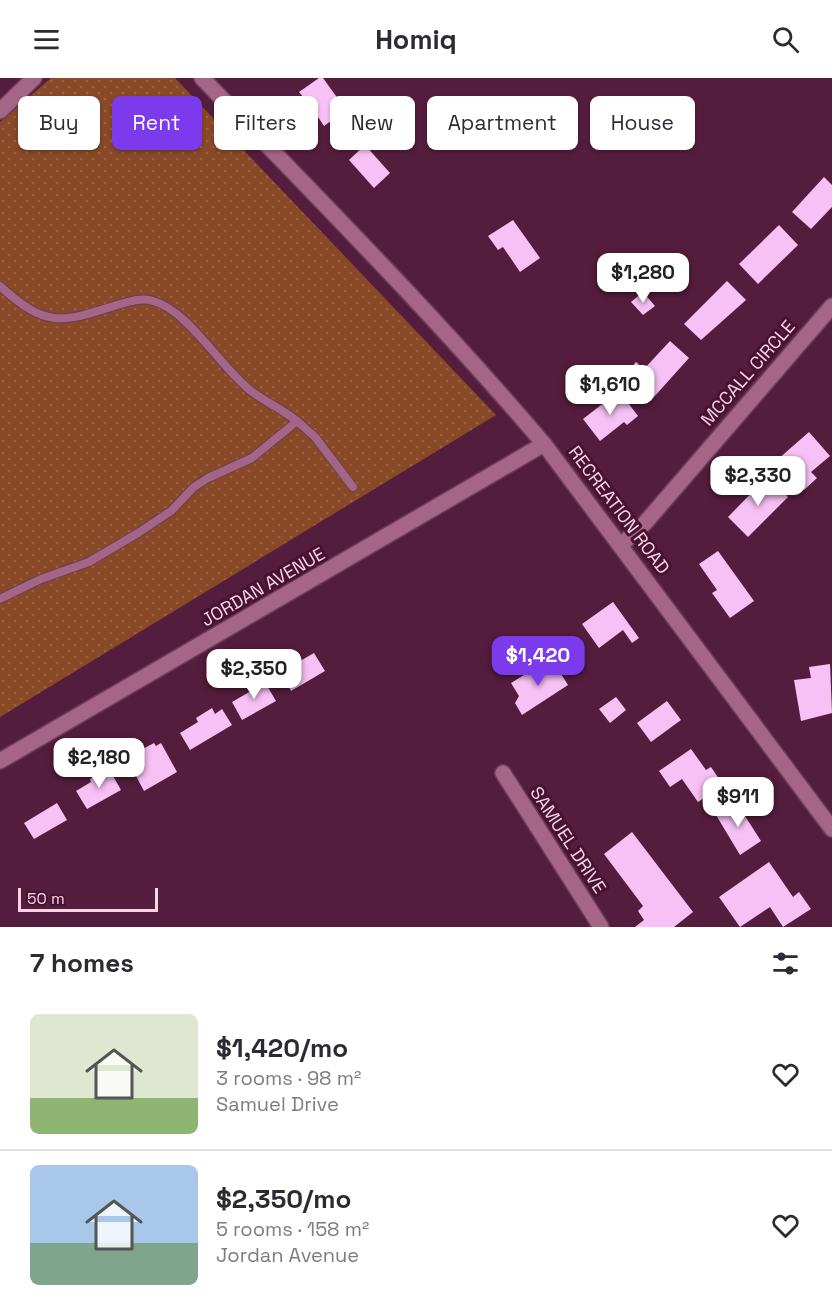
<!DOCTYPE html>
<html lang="en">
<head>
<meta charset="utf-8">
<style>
  body { margin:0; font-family:"Space Grotesk",sans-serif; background:#f7f7f7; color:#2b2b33; height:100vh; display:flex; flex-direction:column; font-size:22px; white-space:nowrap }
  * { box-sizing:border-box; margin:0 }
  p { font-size:20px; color:#7c7c81 }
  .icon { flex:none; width:33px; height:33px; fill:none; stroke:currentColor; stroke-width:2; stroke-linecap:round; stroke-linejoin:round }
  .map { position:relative; height:849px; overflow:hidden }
  .side { display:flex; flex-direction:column; background:#fff; flex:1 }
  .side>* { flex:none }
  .banner { position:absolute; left:18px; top:18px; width:796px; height:54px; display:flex; gap:12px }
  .scale { position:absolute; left:18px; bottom:15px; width:140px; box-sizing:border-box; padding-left:6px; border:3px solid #f8d4e5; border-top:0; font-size:16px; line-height:21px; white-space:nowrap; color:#f8d4e5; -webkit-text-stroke:4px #491232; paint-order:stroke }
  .price { position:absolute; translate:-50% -51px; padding:0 14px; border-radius:12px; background:#fff; color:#222; font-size:20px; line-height:39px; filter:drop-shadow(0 2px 3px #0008) }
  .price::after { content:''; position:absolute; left:50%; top:36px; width:18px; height:14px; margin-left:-9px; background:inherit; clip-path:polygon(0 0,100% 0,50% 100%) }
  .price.active { background:#7c3aed; color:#fff }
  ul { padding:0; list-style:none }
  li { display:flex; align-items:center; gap:18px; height:150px; padding:0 30px }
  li+li { border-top:2px solid #e1e1e2 }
  li span { display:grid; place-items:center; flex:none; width:168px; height:120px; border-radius:9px; color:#555 }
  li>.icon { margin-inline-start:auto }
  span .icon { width:72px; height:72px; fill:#fffc; stroke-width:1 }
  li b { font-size:26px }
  h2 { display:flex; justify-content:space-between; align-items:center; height:72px; padding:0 30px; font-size:26px }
  .chip { padding:0 21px; border-radius:9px; background:#fff; box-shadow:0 2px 4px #0004; font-size:21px; line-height:54px }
  .chip.active { background:#7c3aed; color:#fff }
  header { display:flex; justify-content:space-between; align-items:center; height:78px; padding:0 30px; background:#fff; font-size:27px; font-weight:800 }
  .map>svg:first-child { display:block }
</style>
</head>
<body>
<header><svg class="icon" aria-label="menu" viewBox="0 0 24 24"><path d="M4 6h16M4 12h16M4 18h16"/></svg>Homiq<svg class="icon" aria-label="search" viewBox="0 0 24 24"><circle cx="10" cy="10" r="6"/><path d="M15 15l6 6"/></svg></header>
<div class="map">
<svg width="832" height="849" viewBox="0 0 832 849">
  <defs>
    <pattern id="grass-dots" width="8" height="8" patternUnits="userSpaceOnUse" patternTransform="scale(1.5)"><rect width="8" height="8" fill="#884926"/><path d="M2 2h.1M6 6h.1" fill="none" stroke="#9a6245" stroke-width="1.8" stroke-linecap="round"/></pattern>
  </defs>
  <rect width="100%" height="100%" fill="#551d3d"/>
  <path fill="url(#grass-dots)" d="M51,0H175L496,337L0,639V44Z"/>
  <g fill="#f8c1f5">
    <path d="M319,0H323L346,32L324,48L318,39L314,42L301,24L305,21L299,14Z"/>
    <path d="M365,67L390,95L374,110L349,82Z"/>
    <path d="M824,99L832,107V129L811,151L792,134Z"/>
    <path d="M513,142L540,180L520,194L503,169L498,172L488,158Z"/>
    <path d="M779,147L798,167L758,206L739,186Z"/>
    <path d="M727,203L746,222L701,262L684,246Z"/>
    <path d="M643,214L655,228L643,237L631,224Z"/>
    <path d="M670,263L689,280L653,320L626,296L636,284L644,291Z"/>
    <path d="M619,313L638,338L627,347L624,344L600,363L583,341Z"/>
    <path d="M809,354L830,378L811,394L817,400L804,412L777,382Z"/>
    <path d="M768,398L788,419L748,459L728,439Z"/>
    <path d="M718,473L754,523L730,540L712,515L717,512L699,486Z"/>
    <path d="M613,524L639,560L632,565L623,552L599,570L582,546Z"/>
    <path d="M314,575L325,593L291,613L281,594Z"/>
    <path d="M545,584L549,592L556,588L568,607L522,637L515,625L519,618L511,605Z"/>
    <path d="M830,586L832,635L801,643L794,602L811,600L809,589Z"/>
    <path d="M263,601L276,623L242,642L232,624L251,613L249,609Z"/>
    <path d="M616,619L626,632L610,645L599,631Z"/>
    <path d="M667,623L681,642L651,664L637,645Z"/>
    <path d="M212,630L215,636L222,631L232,647L190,672L180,655L198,644L196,640Z"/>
    <path d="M154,665L156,668L161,665L177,694L144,713L128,683L138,678L137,674Z"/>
    <path d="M691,671L706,692L711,689L723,707L698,724L682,701L670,709L659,693Z"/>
    <path d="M109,691L121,712L87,731L76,713L91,704L90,701Z"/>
    <path d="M736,724L761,763L740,777L716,737Z"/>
    <path d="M57,725L67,742L34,761L24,745Z"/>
    <path d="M632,754L693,834L674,849H635L644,842L638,833L643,828L604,776Z"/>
    <path d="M769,784L793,819L799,814L811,831L783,849L770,829L740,849L719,819Z"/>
  </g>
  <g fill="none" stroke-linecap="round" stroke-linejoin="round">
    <defs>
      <g id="lane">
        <path d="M0,208C46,250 61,245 117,227C128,224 142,219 153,223C188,232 221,290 251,313C266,324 283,332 297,343"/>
        <path d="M0,521L41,501L89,484L138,455L171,433L194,409L208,400L252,380L297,343L315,359L353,409"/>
      </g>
      <g id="street">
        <path d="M202,0C318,120 436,239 544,366L832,751"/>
        <path d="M0,33L34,0"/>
        <path d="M621,467L645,445L832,228"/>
        <path d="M0,683L544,366"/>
        <path d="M503,695L601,849"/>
      </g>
    </defs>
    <use href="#lane" stroke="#6e3c5a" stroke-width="10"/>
    <use href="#street" stroke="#6e3c5a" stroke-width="18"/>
    <use href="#lane" stroke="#a56586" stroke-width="8"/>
    <use href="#street" stroke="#a56586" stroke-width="15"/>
  </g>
  <g text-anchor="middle" stroke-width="6" stroke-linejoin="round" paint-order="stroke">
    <g font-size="18" fill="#f8d4e5" stroke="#491232">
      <text transform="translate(748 295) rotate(-49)" y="6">MCCALL CIRCLE</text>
      <text transform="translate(619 432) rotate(53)" y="6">RECREATION ROAD</text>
      <text transform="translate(263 509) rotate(-30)" y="6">JORDAN AVENUE</text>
      <text transform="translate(568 762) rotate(57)" y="6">SAMUEL DRIVE</text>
    </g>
  </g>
</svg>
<div class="scale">50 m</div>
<b class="price" style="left:643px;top:226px">$1,280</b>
<b class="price" style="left:610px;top:338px">$1,610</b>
<b class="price" style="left:758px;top:429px">$2,330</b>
<b class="price active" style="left:538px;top:609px">$1,420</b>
<b class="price" style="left:254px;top:622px">$2,350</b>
<b class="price" style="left:99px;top:711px">$2,180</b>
<b class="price" style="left:738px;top:750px">$911</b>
<div class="banner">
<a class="chip">Buy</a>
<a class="chip active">Rent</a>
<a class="chip">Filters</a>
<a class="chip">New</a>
<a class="chip">Apartment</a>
<a class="chip">House</a>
</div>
</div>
<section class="side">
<h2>7 homes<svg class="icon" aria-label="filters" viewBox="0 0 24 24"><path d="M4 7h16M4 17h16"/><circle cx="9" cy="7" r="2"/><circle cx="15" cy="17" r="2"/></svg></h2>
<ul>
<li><span style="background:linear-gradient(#dfe7d0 70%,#8fb573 0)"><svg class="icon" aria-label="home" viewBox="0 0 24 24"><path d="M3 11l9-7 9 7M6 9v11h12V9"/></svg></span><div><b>$1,420/mo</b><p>3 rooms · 98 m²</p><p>Samuel Drive</p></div><svg class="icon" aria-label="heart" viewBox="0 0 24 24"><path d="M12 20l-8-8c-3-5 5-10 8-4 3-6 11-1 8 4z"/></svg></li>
<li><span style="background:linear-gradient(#a9c7e8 65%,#7fa58c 0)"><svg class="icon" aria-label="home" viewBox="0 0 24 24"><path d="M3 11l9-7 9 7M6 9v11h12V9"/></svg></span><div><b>$2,350/mo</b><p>5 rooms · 158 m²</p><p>Jordan Avenue</p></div><svg class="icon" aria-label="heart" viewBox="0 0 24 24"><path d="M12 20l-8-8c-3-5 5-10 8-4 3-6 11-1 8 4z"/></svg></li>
</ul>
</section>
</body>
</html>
